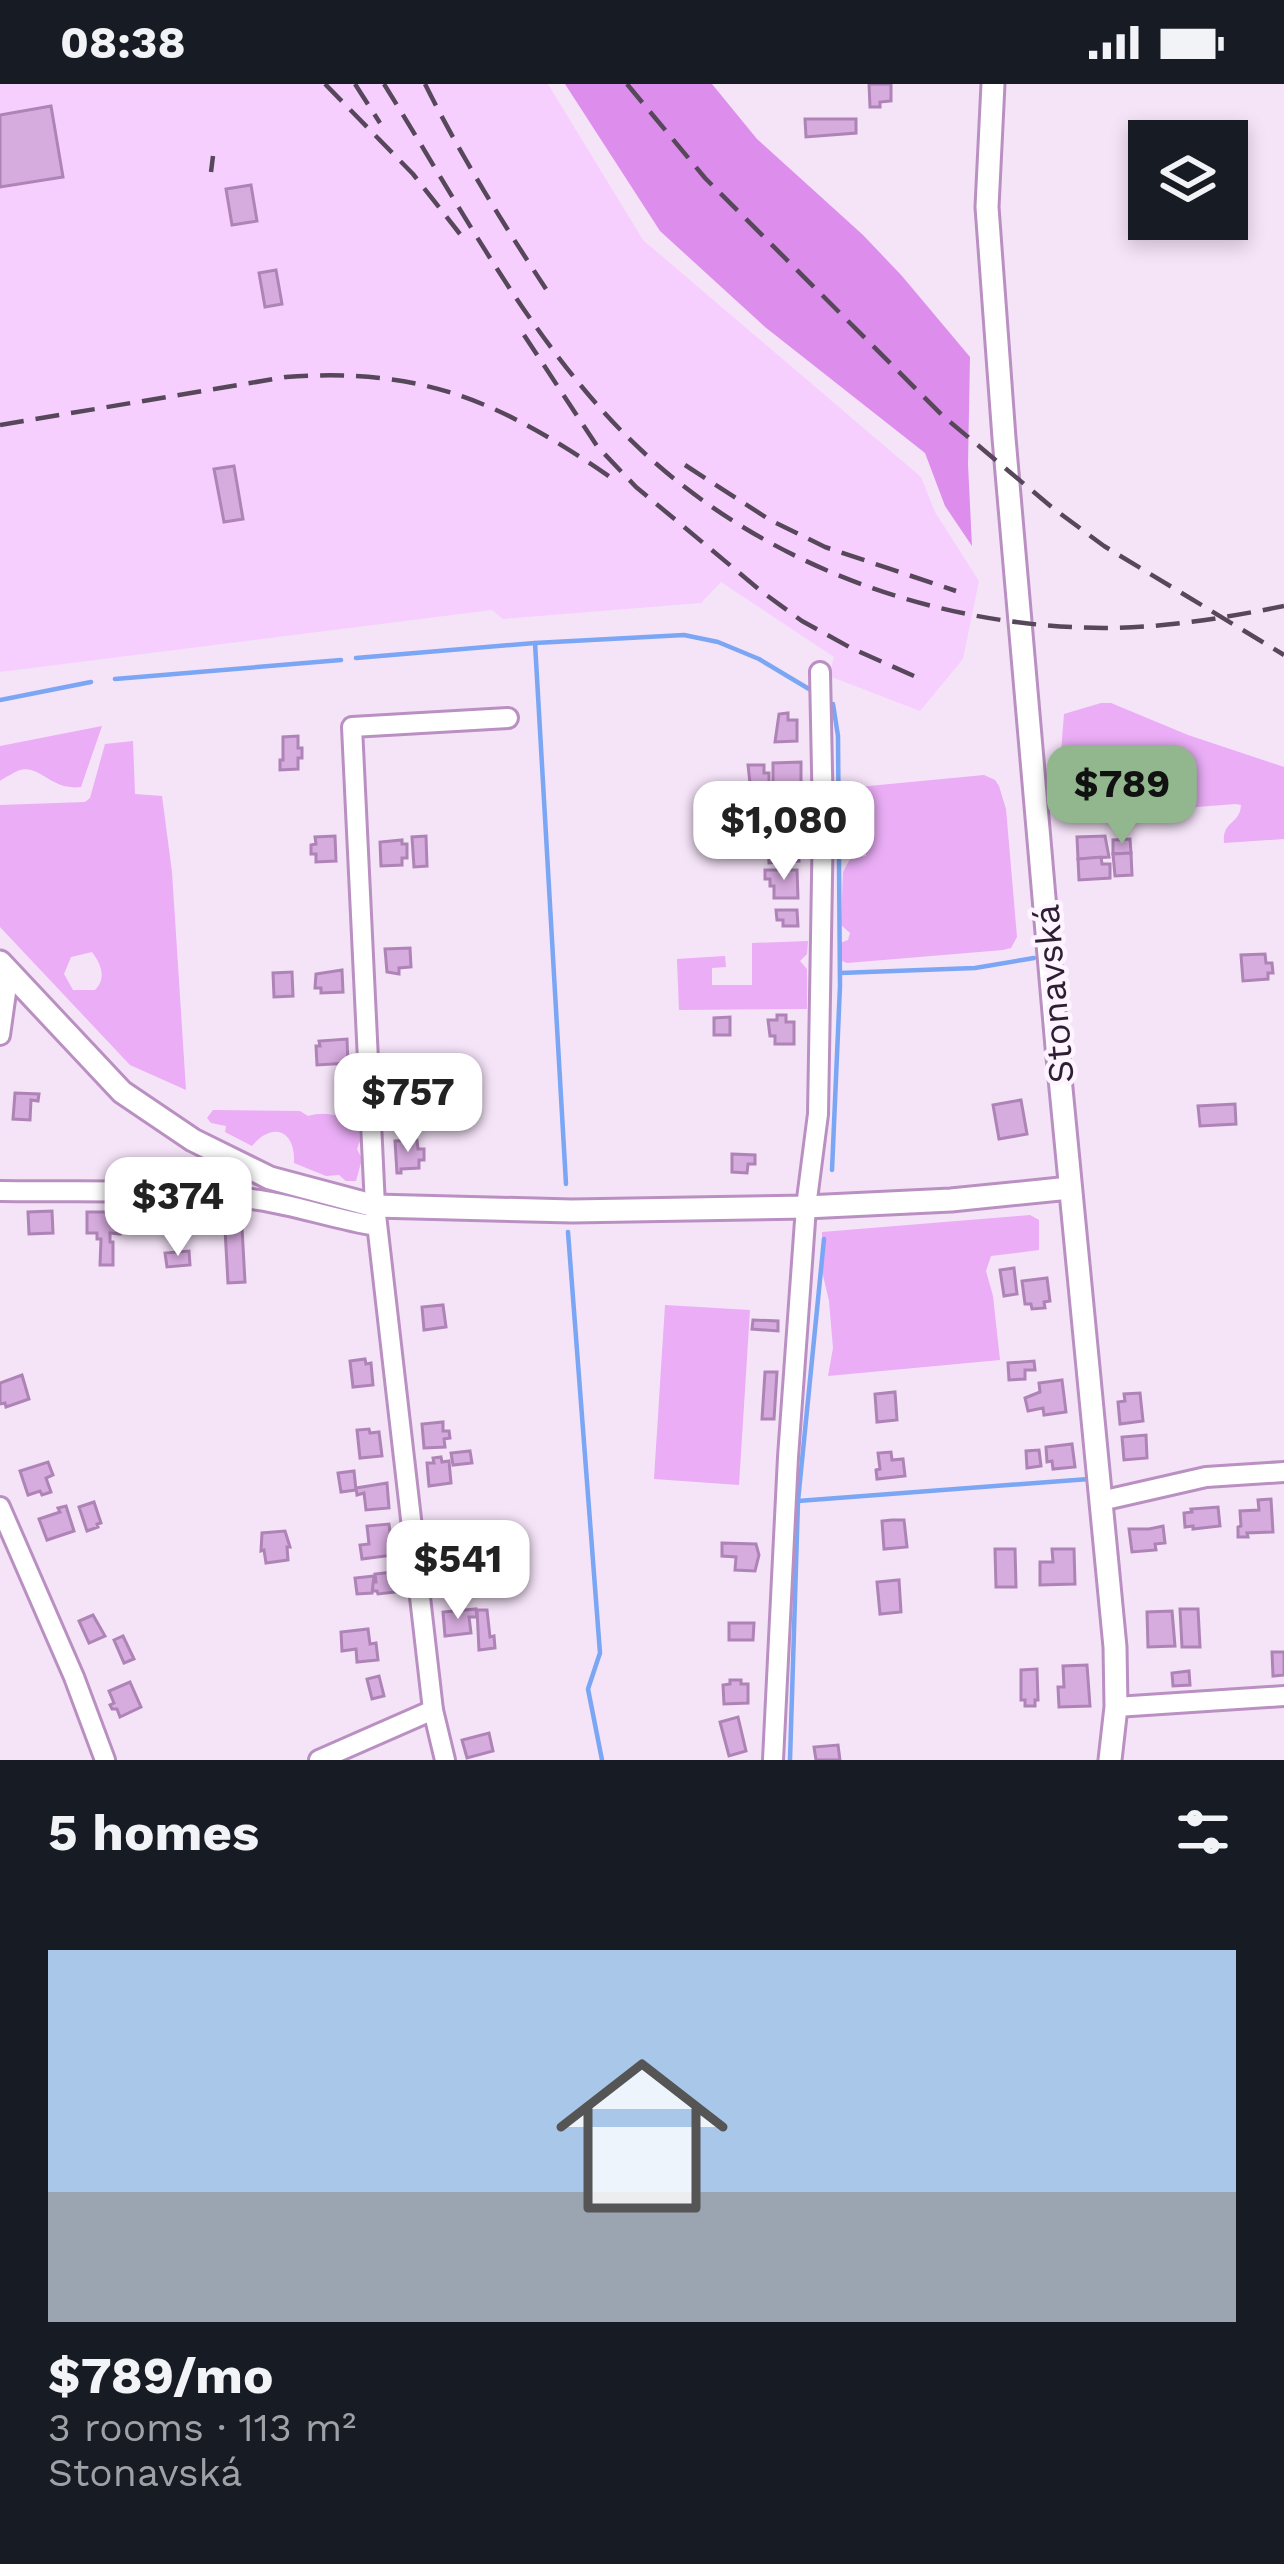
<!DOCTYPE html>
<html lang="en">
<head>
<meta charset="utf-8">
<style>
  body { margin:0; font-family:"Work Sans",sans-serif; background:#20242c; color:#f1f3f6; height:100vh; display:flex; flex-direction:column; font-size:45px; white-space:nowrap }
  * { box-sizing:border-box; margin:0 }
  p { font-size:39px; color:#9ea1a6 }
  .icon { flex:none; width:66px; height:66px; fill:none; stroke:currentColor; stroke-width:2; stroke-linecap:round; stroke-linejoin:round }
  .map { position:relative; height:1676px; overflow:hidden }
  .panel { display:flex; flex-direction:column; background:#171b24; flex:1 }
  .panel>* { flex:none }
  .fabs { position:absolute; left:1128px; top:36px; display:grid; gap:24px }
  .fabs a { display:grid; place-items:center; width:120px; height:120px; border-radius:0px; background:#171b24; box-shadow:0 6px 18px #0003; font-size:60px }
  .price { position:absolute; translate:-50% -102px; padding:0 27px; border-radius:24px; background:#fff; color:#222; font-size:39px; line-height:78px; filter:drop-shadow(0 3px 6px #0008) }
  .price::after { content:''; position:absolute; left:50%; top:72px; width:36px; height:27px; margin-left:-18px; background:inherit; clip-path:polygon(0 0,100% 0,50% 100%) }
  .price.on { background:#92b78e; color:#111 }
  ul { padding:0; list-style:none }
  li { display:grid; align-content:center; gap:24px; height:636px; padding:0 48px }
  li+li { border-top:3px solid #363941 }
  li span { display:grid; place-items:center; height:372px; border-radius:0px; color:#555 }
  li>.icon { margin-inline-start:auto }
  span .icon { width:216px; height:216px; fill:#fffc; stroke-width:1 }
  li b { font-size:51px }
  h2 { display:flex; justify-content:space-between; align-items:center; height:144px; padding:0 48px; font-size:51px }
  .status { display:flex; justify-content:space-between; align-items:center; height:84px; padding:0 60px; background:#171b24; direction:ltr }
  .status svg { height:33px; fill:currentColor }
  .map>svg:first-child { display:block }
</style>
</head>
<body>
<div class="status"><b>08:38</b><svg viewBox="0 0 49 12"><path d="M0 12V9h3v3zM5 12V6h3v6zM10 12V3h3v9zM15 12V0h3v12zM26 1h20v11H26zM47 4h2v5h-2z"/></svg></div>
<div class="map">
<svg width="1284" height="1676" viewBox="0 0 1284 1676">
  <rect width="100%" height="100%" fill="#f5e3f8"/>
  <path fill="#f7cffe" d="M0,0H548L643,156L921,393L935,428L979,497L963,575L920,627L829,592L834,573L721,498L701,519L503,535L492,526L0,588Z"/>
  <g fill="#eaadf6" fill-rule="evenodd">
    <path d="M1101,619H1111L1188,651L1284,683V755L1224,759C1222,736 1240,741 1241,721L1236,720L1065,733L1061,668L1064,630Z"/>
    <path d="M102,642L81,703C51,707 41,681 20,686C18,686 1,696 0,697V662Z"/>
    <path d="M133,657L135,710L162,712L172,788L186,1006L130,981L0,843V721L85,718L90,714L105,660ZM92,868C101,880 107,894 95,906H73L64,890L71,873Z"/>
    <path d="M984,691L995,696L999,702L1006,725L1017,853L1011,864L1003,866L847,879L842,877L840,859L848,856L850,849L841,841L843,788L850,775L866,772V762H853V725L844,711L848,704Z"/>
    <path d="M808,857L807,870L800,877L807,885V925L679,926L677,875L725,872L726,883L712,884V901H752V859Z"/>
    <path d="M213,1026L300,1027L308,1032C322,1028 330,1030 343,1033L350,1029L359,1036L360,1057L357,1065L362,1075L356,1097H346L339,1091L326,1092L294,1079C296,1046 272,1037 252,1062L225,1048L226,1042L211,1039L207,1034Z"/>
    <path d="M1030,1131L1039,1136V1166L991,1172L986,1187L993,1212L1000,1276L828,1292L833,1264L829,1217L822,1187V1148Z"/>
    <path d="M665,1221L750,1226L739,1401L654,1395Z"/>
  </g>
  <path fill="#dd8eec" d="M565,0H712L757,55L863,151L902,192L970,273L968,380L972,462L945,422L925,369L765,243L660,147Z"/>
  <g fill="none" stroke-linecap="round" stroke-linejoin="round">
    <g stroke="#7aa6f4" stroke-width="4.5">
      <path d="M535,559L566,1100"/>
      <path d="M356,574L535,559L684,551L718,558L759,575L809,605"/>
      <path d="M115,595L341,576"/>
      <path d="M0,616L91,598"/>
      <path d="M840,889L975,884L1034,874"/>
      <path d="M832,1086L840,902L838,652L833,620"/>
      <path d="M568,1148L600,1569L588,1605L602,1676"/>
      <path d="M798,1417L1089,1395"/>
      <path d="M790,1676L798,1417L824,1155"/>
    </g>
  </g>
  <g fill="#d6abde" stroke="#ae84b6" stroke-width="3">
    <path d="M869,0H891V17L880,18V23H870Z"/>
    <path d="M51,22L63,93L0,103V31Z"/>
    <path d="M805,35H856V49L806,53Z"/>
    <path d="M251,101L257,137L232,141L226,105Z"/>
    <path d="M276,186L282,220L265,223L259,189Z"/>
    <path d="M234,382L243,435L224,438L214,385Z"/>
    <path d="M788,629V636H797V657L775,658L779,630Z"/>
    <path d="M298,652V664H302V674H298V685L280,686V676H283V653Z"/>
    <path d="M801,678V700H787V706H780V701H773V679Z"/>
    <path d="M748,681H764V689H769V703H764V708H751Z"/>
    <path d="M778,712H789V718H799V740L771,738V718L778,717Z"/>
    <path d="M335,752L336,777L316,778V770H311V761L316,760L315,753Z"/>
    <path d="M426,752L427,782L414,783L412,753Z"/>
    <path d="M1105,752L1109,773L1078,775L1077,753Z"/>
    <path d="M775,753H790V757H798L799,777L769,779L768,764H775Z"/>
    <path d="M1130,755L1131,769L1113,770V756Z"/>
    <path d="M402,756V760H407V774H402V781L381,782L380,758Z"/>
    <path d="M1131,769L1132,791L1115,792L1113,770Z"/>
    <path d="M1101,773L1102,780H1110V794L1079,796L1078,775Z"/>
    <path d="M765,786H797L798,814H774V802H770V795H765Z"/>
    <path d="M776,826H797L798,842H783V836H777Z"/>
    <path d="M410,864L411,883L399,884V890L387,888L385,865Z"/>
    <path d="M1265,870L1266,879H1272L1273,889H1268V895L1243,897L1241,871Z"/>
    <path d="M342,886L343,908L321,909V904H315L316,890Z"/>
    <path d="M292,888L293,912L274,913L273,889Z"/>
    <path d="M777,931H786V938H794V960H775V952H770L768,936H777Z"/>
    <path d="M730,933V951H714V934Z"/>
    <path d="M347,955L348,979L317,981L316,962H320L319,957Z"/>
    <path d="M402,986H409L410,992H413L414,1012L394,1013V988Z"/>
    <path d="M423,991H435L436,1014L425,1015Z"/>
    <path d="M15,1009L39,1010L38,1017L31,1016L30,1036L13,1035Z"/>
    <path d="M1021,1016L1027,1050L999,1055L993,1021Z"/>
    <path d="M1235,1020L1236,1040L1200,1042L1198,1022Z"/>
    <path d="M417,1056L418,1065H424V1076H419V1084L401,1085V1089H397L395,1057Z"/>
    <path d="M732,1070L755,1071V1080H748L747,1089L732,1088Z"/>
    <path d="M141,1121H149V1127L165,1129V1141H159V1148H132V1127H141Z"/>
    <path d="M52,1127L53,1149L29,1150L28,1128Z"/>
    <path d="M87,1128H121L120,1150L110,1149V1158H113V1181H100L101,1155H97V1149H87Z"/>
    <path d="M242,1144L245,1198L228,1199L225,1145Z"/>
    <path d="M189,1167L190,1181L167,1183L165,1169Z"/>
    <path d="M1014,1184L1017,1210L1004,1212L1000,1186Z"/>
    <path d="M1047,1194L1050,1217L1044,1218L1045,1224L1032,1225L1031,1220H1025L1022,1197Z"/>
    <path d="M443,1221L446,1243L424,1246L422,1223Z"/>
    <path d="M753,1236L778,1237V1247L752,1245Z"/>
    <path d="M365,1275L366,1280L371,1279L373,1301L353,1303L350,1277Z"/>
    <path d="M1034,1277L1035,1286H1025V1295L1009,1296L1008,1279Z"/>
    <path d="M765,1288H777L774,1335H762Z"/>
    <path d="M22,1291L29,1315L6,1323L5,1319L0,1320V1299Z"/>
    <path d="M1062,1296L1066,1328L1044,1331L1043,1324L1028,1327L1025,1314L1040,1308L1039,1299Z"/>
    <path d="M895,1308L897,1336L877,1338L875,1310Z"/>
    <path d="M1140,1309L1143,1337L1120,1340L1118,1318L1125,1317L1124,1310Z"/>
    <path d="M443,1338V1347H449L450,1354L444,1355L445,1363L424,1364L422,1340Z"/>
    <path d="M369,1345L370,1349L379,1348L382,1372L360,1374L357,1346Z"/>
    <path d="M1146,1351L1147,1374L1124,1376L1122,1353Z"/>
    <path d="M1072,1360L1075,1383L1053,1385L1052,1377L1047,1378L1046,1363Z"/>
    <path d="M1039,1366L1041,1382L1027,1384L1026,1367Z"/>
    <path d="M470,1367L472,1379L453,1381L451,1369Z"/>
    <path d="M891,1368L892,1376L903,1375L905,1392L877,1395L876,1386L880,1385L878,1369Z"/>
    <path d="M441,1373L442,1378L449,1377L451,1399L429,1402L427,1379H434L433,1374Z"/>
    <path d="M48,1378L53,1391L46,1394L51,1408L42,1411L40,1407L28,1411L20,1387Z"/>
    <path d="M354,1387L356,1406L341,1408L338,1389Z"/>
    <path d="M387,1399L389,1424L366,1426L364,1409L357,1411L356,1404Z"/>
    <path d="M1271,1415L1273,1448L1247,1449L1248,1453H1238V1443L1241,1442L1240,1427L1259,1426L1258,1416Z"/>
    <path d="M94,1418L101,1439L97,1440L98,1443L87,1447L79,1423Z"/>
    <path d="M66,1422L74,1447L47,1456L39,1435L60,1428L58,1424Z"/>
    <path d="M1218,1423L1220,1442L1193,1445V1442L1185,1443L1184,1429L1192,1428L1191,1425Z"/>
    <path d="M892,1436H904L907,1463L884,1465L882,1437Z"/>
    <path d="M389,1440L393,1471L362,1475L360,1461L369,1460L367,1442Z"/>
    <path d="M1163,1442L1165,1459L1155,1460L1156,1466L1132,1468L1129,1445H1149Z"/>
    <path d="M285,1447L290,1463H287L288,1476L266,1479L264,1466L261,1467L262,1449Z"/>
    <path d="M722,1459L756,1460L759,1471L755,1487L735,1486L736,1473L722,1472Z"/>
    <path d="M486,1460L490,1493H465L466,1501L441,1504L438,1481L463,1478L464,1484L475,1483V1478L471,1479L469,1462Z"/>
    <path d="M995,1465H1015L1016,1503H996Z"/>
    <path d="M1052,1465H1074L1075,1500L1040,1501V1478H1053Z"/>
    <path d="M394,1488L396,1508L378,1510L377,1507H373L372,1498H376L375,1490Z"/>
    <path d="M374,1492L372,1509L357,1510L355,1494Z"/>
    <path d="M899,1496L901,1528L880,1530L877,1498Z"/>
    <path d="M476,1525L477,1533H469L471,1549L445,1552L443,1528Z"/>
    <path d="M1180,1525H1198L1200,1563H1182Z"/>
    <path d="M477,1526H487L490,1553L494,1552L495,1564L479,1566Z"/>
    <path d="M1172,1527L1175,1562L1148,1563L1147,1528Z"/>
    <path d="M93,1531L105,1552L89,1559L79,1537Z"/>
    <path d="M729,1539H754L753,1556H729Z"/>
    <path d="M368,1545L370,1560L376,1559L378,1576L357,1578L356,1565L342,1567L341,1548Z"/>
    <path d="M123,1552L134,1575L124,1579L114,1556Z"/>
    <path d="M1272,1568H1284V1591L1273,1592Z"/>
    <path d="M1087,1581L1090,1622L1059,1623L1058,1603H1064L1063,1582Z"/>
    <path d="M1037,1585L1038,1616H1035V1622H1025V1616H1021V1586Z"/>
    <path d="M1189,1587L1190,1601L1173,1602L1172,1589Z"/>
    <path d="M379,1592L384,1612L372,1615L367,1595Z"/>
    <path d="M730,1596H741V1600H748V1619L724,1620L723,1601L730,1600Z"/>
    <path d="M130,1598L141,1623L120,1633L117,1625H112L110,1621L114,1619L109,1607Z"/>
    <path d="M738,1633L746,1667L729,1672L720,1638Z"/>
    <path d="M489,1649L493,1667L467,1674L462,1656Z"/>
    <path d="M838,1661L840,1676H816L814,1663Z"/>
  </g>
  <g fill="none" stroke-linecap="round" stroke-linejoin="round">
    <defs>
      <g id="minor">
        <path d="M0,951L9,887"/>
        <path d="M0,1107C86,1108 174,1104 259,1116C299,1122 337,1136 377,1142"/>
        <path d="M1101,1417L1206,1393L1284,1388"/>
        <path d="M0,1423L74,1593L105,1676"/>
        <path d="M1116,1623L1284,1612"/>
        <path d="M319,1676L433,1626"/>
        <path d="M445,1676L433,1626L375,1122L352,643L508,634"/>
        <path d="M773,1676L788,1373L806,1123L818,1030L823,735L820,588"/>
      </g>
      <g id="tertiary">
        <path d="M993,0L987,123L1004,354L1057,963L1115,1563L1116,1623L1110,1676"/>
        <path d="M0,878L122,1008L193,1056L270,1094L375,1122L572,1127L806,1123L951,1116L1070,1104"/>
      </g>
    </defs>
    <use href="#minor" stroke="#ba90c2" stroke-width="24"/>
    <use href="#tertiary" stroke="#ba90c2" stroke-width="27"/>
    <use href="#minor" stroke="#fff" stroke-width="18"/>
    <use href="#tertiary" stroke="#fff" stroke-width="21"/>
    <g stroke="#57475b" stroke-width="4.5" stroke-dasharray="24 12" stroke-linecap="butt">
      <path d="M325,0L413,90L460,150"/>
      <path d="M355,0L380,39"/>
      <path d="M384,0C452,109 516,230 601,325C727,467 916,543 1104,544C1163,544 1225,534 1284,522"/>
      <path d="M425,0C461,72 502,138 546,205"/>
      <path d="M627,0L705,94L943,332L1054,425L1104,462L1284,571"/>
      <path d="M211,88L213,72"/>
      <path d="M524,251L597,362L636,403L761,507L802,537L851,564L914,592"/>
      <path d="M0,341L286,293C424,283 501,318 613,395"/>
      <path d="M685,381L770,436L825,463L956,507"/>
    </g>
  </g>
  <g text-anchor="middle" stroke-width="9" stroke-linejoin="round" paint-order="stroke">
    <g font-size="36" fill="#2e1e32" stroke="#fdf4ff">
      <text transform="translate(1053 910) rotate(-95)" y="13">Stonavská</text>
    </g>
  </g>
</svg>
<div class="fabs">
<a><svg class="icon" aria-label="layers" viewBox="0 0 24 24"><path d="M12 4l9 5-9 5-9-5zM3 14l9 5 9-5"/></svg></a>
</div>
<b class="price on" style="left:1122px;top:763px">$789</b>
<b class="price" style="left:784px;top:799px">$1,080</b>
<b class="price" style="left:408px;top:1071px">$757</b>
<b class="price" style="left:178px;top:1175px">$374</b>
<b class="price" style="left:458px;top:1538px">$541</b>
</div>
<section class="panel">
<h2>5 homes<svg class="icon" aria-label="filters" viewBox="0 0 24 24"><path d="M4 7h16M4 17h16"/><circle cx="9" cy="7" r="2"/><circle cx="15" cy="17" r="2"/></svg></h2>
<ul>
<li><span style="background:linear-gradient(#a9c7e8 65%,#9aa5b1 0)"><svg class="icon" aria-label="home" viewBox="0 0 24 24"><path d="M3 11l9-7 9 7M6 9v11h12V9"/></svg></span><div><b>$789/mo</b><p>3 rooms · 113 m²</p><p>Stonavská</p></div></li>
</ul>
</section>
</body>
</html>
